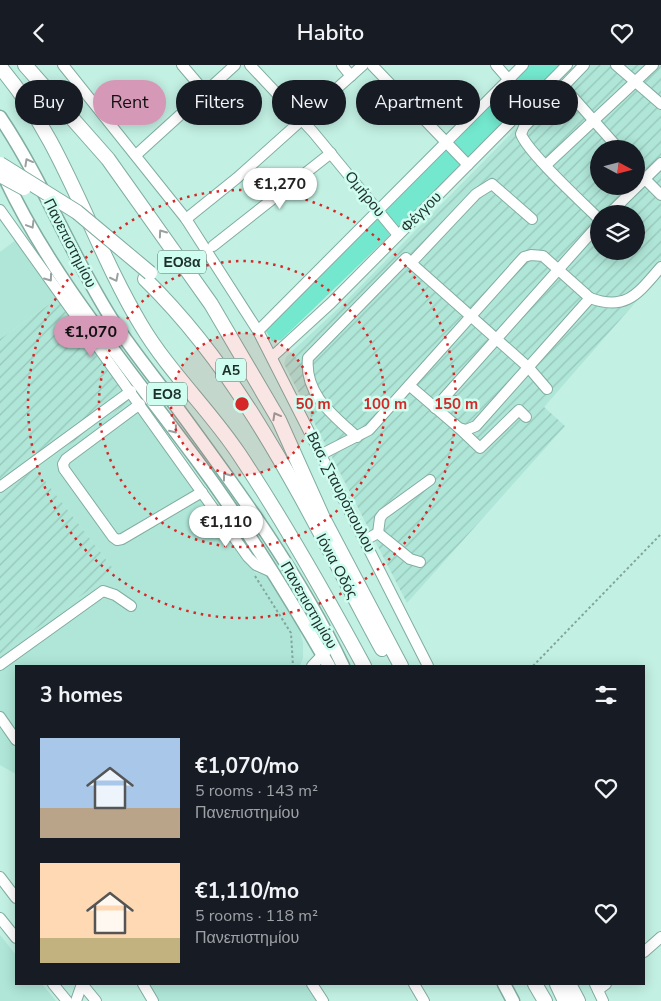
<!DOCTYPE html>
<html lang="en">
<head>
<meta charset="utf-8">
<style>
  body { margin:0; font-family:"Nunito Sans",sans-serif; background:#242831; color:#f1f3f6; height:100vh; display:flex; flex-direction:column; font-size:19px; white-space:nowrap }
  * { box-sizing:border-box; margin:0 }
  p { font-size:16px; color:#9ea1a6 }
  .icon { flex:none; width:28px; height:28px; fill:none; stroke:currentColor; stroke-width:2; stroke-linecap:round; stroke-linejoin:round }
  .map { position:relative; flex:1; overflow:hidden }
  .details { position:absolute; left:15px; top:600px; width:630px; height:320px; display:flex; flex-direction:column; background:#171b24; border-radius:0px; box-shadow:0 2px 12px #0003 }
  .details>* { flex:none }
  .banner { position:absolute; left:15px; top:15px; width:631px; height:45px; display:flex; gap:10px }
  .needle { width:32px; rotate:97deg }
  .controls { position:absolute; left:590px; top:75px; display:grid; gap:10px }
  .controls a { display:grid; place-items:center; width:55px; height:55px; border-radius:50%; background:#171b24; box-shadow:0 2px 12px #0003; font-size:25px }
  .price { position:absolute; translate:-50% -42px; padding:0 11px; border-radius:18px; background:#fff; color:#222; font-size:16px; line-height:32px; filter:drop-shadow(0 1px 2px #0008) }
  .price::after { content:''; position:absolute; left:50%; top:30px; width:15px; height:11px; margin-left:-8px; background:inherit; clip-path:polygon(0 0,100% 0,50% 100%) }
  .price.current { background:#d599b7; color:#111 }
  ul { padding:0; list-style:none }
  li { display:flex; align-items:center; gap:15px; height:125px; padding:0 25px }
  li span { display:grid; place-items:center; flex:none; width:140px; height:100px; border-radius:0px; color:#555 }
  li>.icon { margin-inline-start:auto }
  span .icon { width:60px; height:60px; fill:#fffc; stroke-width:1 }
  li b { font-size:21px }
  h2 { display:flex; justify-content:space-between; align-items:center; height:60px; padding:0 25px; font-size:21px }
  .chip { padding:0 18px; border-radius:22px; background:#171b24; box-shadow:0 2px 12px #0003; font-size:18px; line-height:45px }
  .chip.current { background:#d599b7; color:#111 }
  header { display:flex; justify-content:space-between; align-items:center; height:65px; padding:0 25px; background:#171b24; font-size:22px; font-weight:600 }
  .map>svg:first-child { display:block }
</style>
</head>
<body>
<header><svg class="icon" aria-label="back" viewBox="0 0 24 24"><path d="M15 5l-7 7 7 7"/></svg>Habito<svg class="icon" aria-label="heart" viewBox="0 0 24 24"><path d="M12 20l-8-8c-3-5 5-10 8-4 3-6 11-1 8 4z"/></svg></header>
<div class="map">
<svg width="661" height="936" viewBox="0 0 661 936">
  <defs>
    <pattern id="industrial-furrows" width="10" height="10" patternUnits="userSpaceOnUse" patternTransform="scale(1.25)"><rect width="10" height="10" fill="#afe6d7"/><path d="M-1 1l2-2M0 10L10 0M9 11l2-2" fill="none" stroke="#96c6b9"/></pattern>
  </defs>
  <rect width="100%" height="100%" fill="#c2f0e3"/>
  <g fill="#afe6d7">
    <path d="M16,175L59,232L0,274V187Z"/>
    <path d="M134,333L256,508L267,510L277,524L299,563L303,578V593L300,601H16V709L0,700V590L115,506L36,404Z"/>
    <path d="M0,870L16,890V919H42L56,936H0Z"/>
    <path d="M139,919H318L330,936H148Z"/>
  </g>
  <g fill="url(#industrial-furrows)" fill-rule="evenodd">
    <path d="M579,0H661V208L544,342L565,361L407,538L284,299L286,292L340,242ZM599,84H636V121H599ZM599,149H636V186H599Z"/>
    <path d="M58,233L134,333L36,404L115,506L0,590V274Z"/>
  </g>
  <g fill="#73e8ce">
    <path d="M529,0H561L529,31L515,14Z"/>
    <path d="M507,20L523,37L467,94L450,77Z"/>
    <path d="M445,83L461,100L398,162L383,143Z"/>
    <path d="M376,151L390,170L281,275L272,276L264,263Z"/>
  </g>
  <g fill="none" stroke-linecap="round" stroke-linejoin="round">
    <defs>
      <g id="minor">
        <path d="M63,0L186,154L258,266L428,601"/>
        <path d="M182,0L205,27"/>
        <path d="M250,0L313,67L398,170"/>
        <path d="M342,0L351,11"/>
        <path d="M372,0L468,100"/>
        <path d="M496,0L529,38"/>
        <path d="M584,0L524,62L521,69C528,88 582,137 599,154"/>
        <path d="M616,0L661,39"/>
        <path d="M563,21L619,84"/>
        <path d="M136,90L235,0"/>
        <path d="M546,100L653,0"/>
        <path d="M636,105L661,130"/>
        <path d="M0,145L248,492L256,500L274,508"/>
        <path d="M609,149L661,98"/>
        <path d="M186,154L237,113L363,0"/>
        <path d="M213,181L331,88"/>
        <path d="M411,198L529,303L547,324"/>
        <path d="M590,233C627,247 639,227 661,202"/>
        <path d="M258,266L523,0"/>
        <path d="M272,292L331,238L567,0"/>
        <path d="M140,339L66,394L63,399L64,404L113,472L117,475L122,474L202,427"/>
        <path d="M435,343L599,159"/>
        <path d="M459,363L480,383L519,345L526,352"/>
        <path d="M357,372C333,350 304,329 308,293L406,193L411,198L476,129L492,119L532,154"/>
        <path d="M322,389L369,365L524,192L531,190L543,191L590,233L476,361L466,365L459,363L410,321"/>
        <path d="M0,422L131,326"/>
        <path d="M378,468L410,494L420,497"/>
        <path d="M365,475L378,468L380,453L383,449L430,415"/>
        <path d="M0,600L103,526L115,530L131,541"/>
        <path d="M312,601L332,580"/>
        <path d="M0,652L16,675"/>
        <path d="M0,812L16,833"/>
        <path d="M0,853L16,873"/>
        <path d="M644,887L661,872"/>
        <path d="M53,919L67,936"/>
        <path d="M82,919L96,936"/>
        <path d="M143,919L153,936"/>
        <path d="M312,919L323,936"/>
        <path d="M414,919L424,936"/>
        <path d="M595,919L603,936"/>
        <path d="M598,925L606,919"/>
        <path d="M76,936L82,919"/>
      </g>
      <g id="major">
        <path d="M0,52C43,116 70,188 111,253C131,284 154,312 176,341C237,424 299,508 343,601"/>
        <path d="M3,109C51,213 128,302 196,394C245,460 288,530 329,601"/>
        <path d="M504,919L513,936"/>
      </g>
      <g id="highway">
        <path d="M25,0L108,94L211,239L279,355L323,453L401,601"/>
        <path d="M0,2C65,78 90,175 141,260C169,307 209,344 239,389C285,458 325,529 364,601"/>
        <path d="M145,214C251,317 312,456 382,584"/>
        <path d="M535,919L545,936"/>
        <path d="M557,919L565,936"/>
        <path d="M569,919L578,936"/>
      </g>
    </defs>
    <use href="#minor" stroke="#81ada1" stroke-width="12"/>
    <use href="#major" stroke="#81ada1" stroke-width="15"/>
    <use href="#highway" stroke="#81ada1" stroke-width="16"/>
    <g stroke="#83a69c" stroke-width="2" stroke-dasharray="2.5 2.5" stroke-linecap="butt">
      <path d="M255,511L291,568L293,601"/>
      <path d="M533,601L661,469"/>
    </g>
    <use href="#minor" stroke="#fff" stroke-width="10"/>
    <use href="#major" stroke="#fff" stroke-width="12"/>
    <use href="#highway" stroke="#fff" stroke-width="14"/>
    <defs>
      <g id="highway-bridge">
        <path d="M0,99L77,147L150,208"/>
        <path d="M0,110L24,123"/>
      </g>
    </defs>
    <use href="#highway-bridge" stroke="#81ada1" stroke-width="16" stroke-linecap="butt"/>
    <use href="#highway-bridge" stroke="#fff" stroke-width="14"/>
  </g>
  <defs><path id="oneway-chevron" d="M-2-3.5L2.5 0L-2 3.5" fill="none" stroke-width="1.6" stroke-linecap="round" stroke-linejoin="round" transform="scale(1.25)"/></defs>
  <g stroke="#99a1a0">
    <use href="#oneway-chevron" transform="translate(28 97) rotate(-119)"/>
    <use href="#oneway-chevron" transform="translate(31 160) rotate(59)"/>
    <use href="#oneway-chevron" transform="translate(162 168) rotate(-125)"/>
    <use href="#oneway-chevron" transform="translate(49 213) rotate(54)"/>
    <use href="#oneway-chevron" transform="translate(115 213) rotate(63)"/>
    <use href="#oneway-chevron" transform="translate(276 351) rotate(-119)"/>
    <use href="#oneway-chevron" transform="translate(174 365) rotate(52)"/>
    <use href="#oneway-chevron" transform="translate(226 411) rotate(-126)"/>
  </g>
  <circle cx="242" cy="339" r="71" fill="#d62828" fill-opacity=".12"/>
  <g fill="none" stroke="#d62828" stroke-width="2.5" stroke-dasharray="2.5 5">
    <circle cx="242" cy="339" r="71"/>
    <circle cx="242" cy="339" r="143"/>
    <circle cx="242" cy="339" r="214"/>
  </g>
  <g text-anchor="middle" stroke-width="5" stroke-linejoin="round" paint-order="stroke">
    <g fill="#cffdf0" stroke="#526d66" stroke-width="1">
      <rect x="158" y="185.5" width="48" height="23" rx="4"/>
      <rect x="216" y="293.5" width="30" height="23" rx="4"/>
      <rect x="147" y="317.5" width="40" height="23" rx="4"/>
    </g>
    <g font-size="14" font-weight="bold" fill="#1d2f2b">
      <text x="182" y="202">ΕΟ8α</text>
      <text x="231" y="310">Α5</text>
      <text x="167" y="334">ΕΟ8</text>
    </g>
    <g font-size="15" fill="#1d2f2b" stroke="#cffdf0">
      <text transform="translate(365 129) rotate(51)" y="5">Ομήρου</text>
      <text transform="translate(421 147) rotate(-45)" y="5">Φέγγου</text>
      <text transform="translate(70 178) rotate(63)" y="5">Πανεπιστημίου</text>
      <text transform="translate(341 427) rotate(63)" y="5">Βασ. Σταυρόπουλου</text>
      <text transform="translate(337 501) rotate(62)" y="5">Ιόνια Οδός</text>
      <text transform="translate(309 540) rotate(60)" y="5">Πανεπιστημίου</text>
    </g>
  </g>
  <circle cx="242" cy="339" r="8" fill="#d62828" stroke="#cffdf0" stroke-width="2.5"/>
  <g font-size="15" text-anchor="middle" font-weight="bold" fill="#d62828" stroke="#cffdf0" stroke-width="5" stroke-linejoin="round" paint-order="stroke">
    <text x="313" y="344">50 m</text>
    <text x="385" y="344">100 m</text>
    <text x="456" y="344">150 m</text>
  </g>
</svg>
<div class="controls">
<a><svg class="needle" viewBox="-14 -14 28 28"><path d="M0-13l5 13h-10z" fill="#e53935"/><path d="M0 13l5-13h-10z" fill="#9ea1a6"/></svg></a>
<a><svg class="icon" aria-label="layers" viewBox="0 0 24 24"><path d="M12 4l9 5-9 5-9-5zM3 14l9 5 9-5"/></svg></a>
</div>
<b class="price" style="left:280px;top:145px">€1,270</b>
<b class="price current" style="left:91px;top:293px">€1,070</b>
<b class="price" style="left:226px;top:483px">€1,110</b>
<div class="banner">
<a class="chip">Buy</a>
<a class="chip current">Rent</a>
<a class="chip">Filters</a>
<a class="chip">New</a>
<a class="chip">Apartment</a>
<a class="chip">House</a>
</div>
<section class="details">
<h2>3 homes<svg class="icon" aria-label="filters" viewBox="0 0 24 24"><path d="M4 7h16M4 17h16"/><circle cx="9" cy="7" r="2"/><circle cx="15" cy="17" r="2"/></svg></h2>
<ul>
<li><span style="background:linear-gradient(#a9c7e8 70%,#b9a48a 0)"><svg class="icon" aria-label="home" viewBox="0 0 24 24"><path d="M3 11l9-7 9 7M6 9v11h12V9"/></svg></span><div><b>€1,070/mo</b><p>5 rooms · 143 m²</p><p>Πανεπιστημίου</p></div><svg class="icon" aria-label="heart" viewBox="0 0 24 24"><path d="M12 20l-8-8c-3-5 5-10 8-4 3-6 11-1 8 4z"/></svg></li>
<li><span style="background:linear-gradient(#ffd9b3 75%,#c2b280 0)"><svg class="icon" aria-label="home" viewBox="0 0 24 24"><path d="M3 11l9-7 9 7M6 9v11h12V9"/></svg></span><div><b>€1,110/mo</b><p>5 rooms · 118 m²</p><p>Πανεπιστημίου</p></div><svg class="icon" aria-label="heart" viewBox="0 0 24 24"><path d="M12 20l-8-8c-3-5 5-10 8-4 3-6 11-1 8 4z"/></svg></li>
</ul>
</section>
</div>
</body>
</html>
